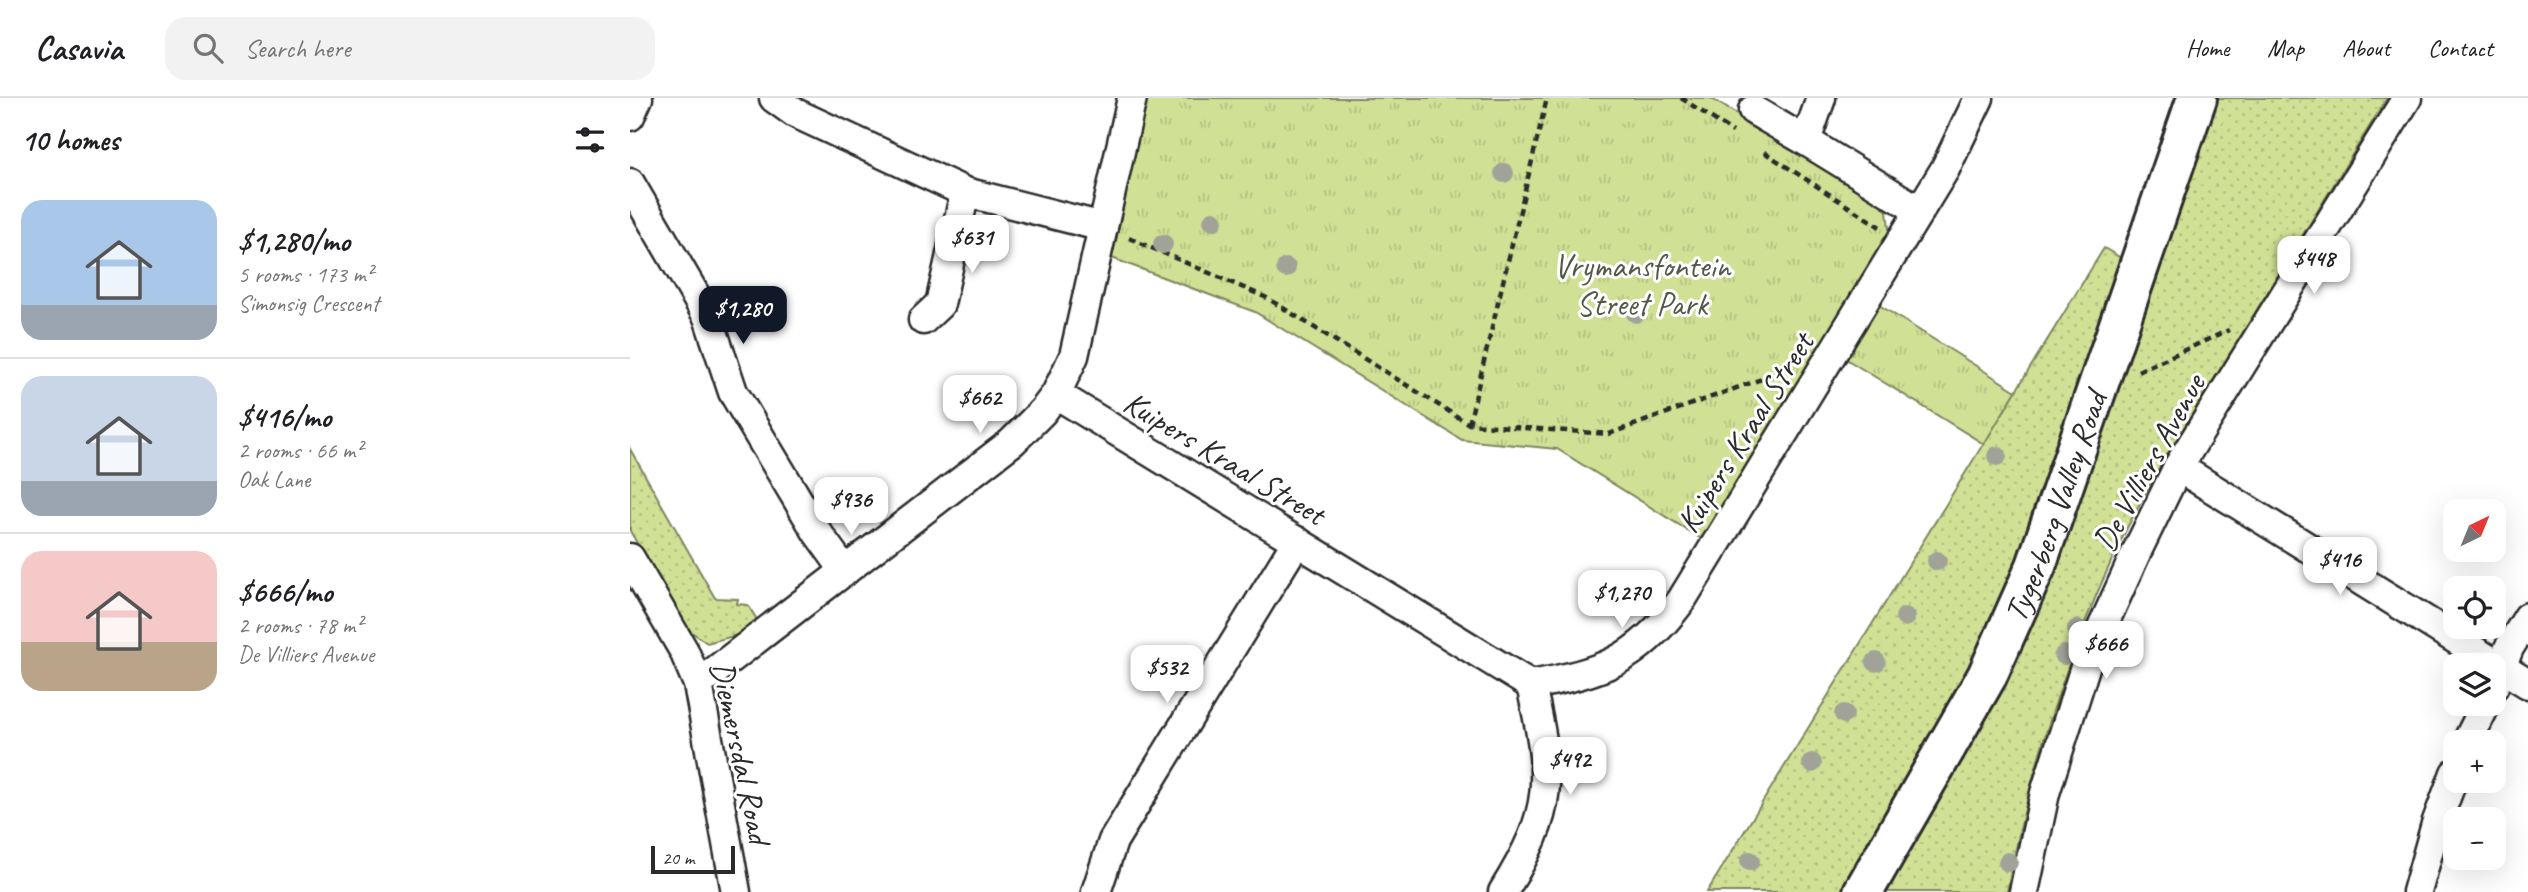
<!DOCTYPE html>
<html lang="en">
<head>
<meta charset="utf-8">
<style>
  body { margin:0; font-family:Caveat,sans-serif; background:#f2f2f2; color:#202124; height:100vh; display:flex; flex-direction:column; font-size:26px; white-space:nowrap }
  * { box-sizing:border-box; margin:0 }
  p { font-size:23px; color:#757577 }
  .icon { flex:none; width:38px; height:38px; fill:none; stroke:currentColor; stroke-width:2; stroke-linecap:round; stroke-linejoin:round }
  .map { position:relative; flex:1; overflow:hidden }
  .side { display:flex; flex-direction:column; background:#fff; width:630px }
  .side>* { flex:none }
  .needle { width:46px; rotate:43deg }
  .controls { position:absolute; left:1813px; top:401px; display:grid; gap:14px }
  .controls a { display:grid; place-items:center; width:63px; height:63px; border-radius:14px; background:#fff; box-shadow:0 7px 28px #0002; font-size:35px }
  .scale { position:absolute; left:21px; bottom:18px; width:84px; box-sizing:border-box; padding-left:7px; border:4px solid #2b2b2b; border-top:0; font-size:19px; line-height:24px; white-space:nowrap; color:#2b2b2b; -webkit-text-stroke:5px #fff; paint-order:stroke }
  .price { position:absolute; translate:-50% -60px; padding:0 16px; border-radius:14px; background:#fff; color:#222; font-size:23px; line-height:46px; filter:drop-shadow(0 2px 4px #0008) }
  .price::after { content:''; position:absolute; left:50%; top:42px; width:21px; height:16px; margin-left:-10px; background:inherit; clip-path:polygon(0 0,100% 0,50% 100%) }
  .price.selected { background:#111827; color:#fff }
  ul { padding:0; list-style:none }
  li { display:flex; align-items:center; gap:21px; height:175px; padding:0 21px }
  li+li { border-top:2px solid #e0e0e0 }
  li span { display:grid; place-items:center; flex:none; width:196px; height:140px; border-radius:21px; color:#555 }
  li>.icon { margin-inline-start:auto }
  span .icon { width:84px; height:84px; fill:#fffc; stroke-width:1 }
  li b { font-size:30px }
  h2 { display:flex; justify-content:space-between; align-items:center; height:84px; padding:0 21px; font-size:30px }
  header { display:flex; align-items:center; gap:42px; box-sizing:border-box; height:98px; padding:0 35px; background:#fff; border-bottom:2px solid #e0e0e0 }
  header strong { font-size:33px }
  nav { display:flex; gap:38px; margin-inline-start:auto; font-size:24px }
  .search { width:490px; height:63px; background:#f2f2f2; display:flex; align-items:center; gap:18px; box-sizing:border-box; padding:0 24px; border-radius:21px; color:#757577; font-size:26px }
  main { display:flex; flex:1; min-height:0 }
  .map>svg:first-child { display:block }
</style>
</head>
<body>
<header>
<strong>Casavia</strong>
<div class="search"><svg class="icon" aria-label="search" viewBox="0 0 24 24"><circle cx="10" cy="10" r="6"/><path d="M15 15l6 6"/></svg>Search here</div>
<nav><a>Home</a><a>Map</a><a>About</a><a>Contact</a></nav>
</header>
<main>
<section class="side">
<h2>10 homes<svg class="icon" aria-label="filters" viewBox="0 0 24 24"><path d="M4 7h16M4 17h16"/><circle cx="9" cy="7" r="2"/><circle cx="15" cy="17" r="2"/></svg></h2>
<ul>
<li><span style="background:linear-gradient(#a9c7e8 75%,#9aa5b1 0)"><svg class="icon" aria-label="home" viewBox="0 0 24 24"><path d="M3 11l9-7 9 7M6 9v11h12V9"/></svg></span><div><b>$1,280/mo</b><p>5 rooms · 173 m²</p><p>Simonsig Crescent</p></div></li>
<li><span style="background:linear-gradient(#c9d6e8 75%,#9aa5b1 0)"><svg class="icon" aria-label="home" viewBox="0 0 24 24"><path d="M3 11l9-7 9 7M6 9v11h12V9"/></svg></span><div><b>$416/mo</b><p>2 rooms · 66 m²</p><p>Oak Lane</p></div></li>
<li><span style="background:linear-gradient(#f6c9c9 65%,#b9a48a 0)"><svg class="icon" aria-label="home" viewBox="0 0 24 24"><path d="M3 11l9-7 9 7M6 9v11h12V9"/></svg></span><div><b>$666/mo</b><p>2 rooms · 78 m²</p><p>De Villiers Avenue</p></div></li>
</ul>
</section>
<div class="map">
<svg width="1898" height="794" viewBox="0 0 1898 794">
  <defs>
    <pattern id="grass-dots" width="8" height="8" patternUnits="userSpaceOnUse" patternTransform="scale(1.75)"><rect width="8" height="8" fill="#d0e195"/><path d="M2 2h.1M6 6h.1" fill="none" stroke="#b3c181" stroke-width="1.8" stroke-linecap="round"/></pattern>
    <pattern id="park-tufts" width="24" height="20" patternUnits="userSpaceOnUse" patternTransform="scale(1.75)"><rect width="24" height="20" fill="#d0e195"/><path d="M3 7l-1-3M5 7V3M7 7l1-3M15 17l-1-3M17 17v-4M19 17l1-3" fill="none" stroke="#b3c181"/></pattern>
  </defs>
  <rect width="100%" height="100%" fill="#fff"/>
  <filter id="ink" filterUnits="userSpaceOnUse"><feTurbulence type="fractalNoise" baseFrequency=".0143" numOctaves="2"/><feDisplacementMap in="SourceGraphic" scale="14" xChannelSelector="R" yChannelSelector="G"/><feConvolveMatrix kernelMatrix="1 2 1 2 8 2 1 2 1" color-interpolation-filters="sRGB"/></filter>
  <g filter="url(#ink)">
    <g fill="url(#grass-dots)" stroke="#7e8660" stroke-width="2">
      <path d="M1583,0H1757C1706,83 1655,166 1604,249C1567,309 1528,368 1496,432C1441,545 1400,670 1377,794H1249Z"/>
      <path d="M1474,150L1491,160L1448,299L1362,534L1217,794H1077Z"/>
      <path d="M0,351L85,500L108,501L107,506L118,507L129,525L115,535L77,545L56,530L0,433Z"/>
    </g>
    <g fill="url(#park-tufts)" stroke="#7e8660" stroke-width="2">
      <path d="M516,0H1080L1244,98L1257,113L1260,139L1075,443L927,351L832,342L625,214L482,160Z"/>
      <path d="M1249,207L1386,293L1354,346L1216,261Z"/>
    </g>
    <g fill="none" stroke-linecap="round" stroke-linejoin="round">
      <defs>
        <g id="street">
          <path d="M144,0L165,15L335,94L473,129"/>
          <path d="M1191,0L1176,43L1290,113"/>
          <path d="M1123,12L1176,43"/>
          <path d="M0,18L8,0"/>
          <path d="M0,85L78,219L103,294L187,434L215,473"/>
          <path d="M293,222L310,206L335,94"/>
          <path d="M426,296L901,587C973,574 1006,563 1051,503L1315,71L1349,0"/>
          <path d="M1548,369L1898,586"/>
          <path d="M0,460L54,553L68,586L106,794"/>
          <path d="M68,586L382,344L413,313L426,296L444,258L502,0"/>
          <path d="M1864,588L1879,550L1898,519"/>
          <path d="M1837,644L1856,606"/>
          <path d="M466,794L483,743L667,443"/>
          <path d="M873,794C925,710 922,682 901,587"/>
          <path d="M1394,794L1415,695L1457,563L1506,455L1548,369L1777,0"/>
          <path d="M1787,794L1806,726L1825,675"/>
        </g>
        <g id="secondary">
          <path id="s1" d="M1233,794L1357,578L1406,468L1567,0"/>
        </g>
      </defs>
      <use href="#street" stroke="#2b2b2b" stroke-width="33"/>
      <use href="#secondary" stroke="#2b2b2b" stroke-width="44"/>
      <g stroke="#2b2b2b" stroke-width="4.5" stroke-dasharray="7 5" stroke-linecap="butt">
        <path d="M1051,0L1103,34"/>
        <path d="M1134,54L1250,129"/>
        <path d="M499,140L637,200L839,326L979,336L1162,270"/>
        <path d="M1508,273L1599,232"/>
        <path d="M839,326L917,0"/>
      </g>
      <use href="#street" stroke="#fff" stroke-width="28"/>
      <use href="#secondary" stroke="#fff" stroke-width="38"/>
    </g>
    <g fill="#a1a399">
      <circle cx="874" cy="75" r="10"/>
      <circle cx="583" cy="123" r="10"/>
      <circle cx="533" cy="146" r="10"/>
      <circle cx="656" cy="170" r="10"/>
      <circle cx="1006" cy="215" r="10"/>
      <circle cx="1367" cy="358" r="10"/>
      <circle cx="1307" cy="463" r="10"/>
      <circle cx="1275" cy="519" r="10"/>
      <circle cx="1447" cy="531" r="10"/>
      <circle cx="1434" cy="557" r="10"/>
      <circle cx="1246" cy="564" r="10"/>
      <circle cx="1214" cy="616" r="10"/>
      <circle cx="1182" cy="665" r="10"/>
      <circle cx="1120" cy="763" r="10"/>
      <circle cx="1378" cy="764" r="10"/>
    </g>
  </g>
  <g text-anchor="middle" stroke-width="6" stroke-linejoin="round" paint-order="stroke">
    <g font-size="33" fill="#545846" stroke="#fff">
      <text x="1012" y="179">Vrymansfontein<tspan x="1012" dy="38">Street Park</tspan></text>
    </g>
    <g font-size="33" fill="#2b2b2b" stroke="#fff">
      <text transform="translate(1114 334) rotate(-58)" y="12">Kuipers Kraal Street</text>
      <text transform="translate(595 359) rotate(31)" y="12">Kuipers Kraal Street</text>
      <text transform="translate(1518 364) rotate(-61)" y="12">De Villiers Avenue</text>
      <text dy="12" stroke="none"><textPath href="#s1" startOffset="432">Tygerberg Valley Road</textPath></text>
      <text transform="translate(112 654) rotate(78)" y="12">Diemersdal Road</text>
    </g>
  </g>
</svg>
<div class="controls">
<a><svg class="needle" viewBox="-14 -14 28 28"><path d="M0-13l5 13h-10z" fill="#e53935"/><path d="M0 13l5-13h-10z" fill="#757577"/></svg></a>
<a><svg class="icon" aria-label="locate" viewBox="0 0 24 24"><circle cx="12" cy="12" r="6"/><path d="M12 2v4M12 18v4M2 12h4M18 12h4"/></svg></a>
<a><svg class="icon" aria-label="layers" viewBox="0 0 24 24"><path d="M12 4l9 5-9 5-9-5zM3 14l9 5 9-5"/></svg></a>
<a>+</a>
<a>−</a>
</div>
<div class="scale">20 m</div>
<b class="price" style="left:342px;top:177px">$631</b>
<b class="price" style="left:1684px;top:198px">$448</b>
<b class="price selected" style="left:113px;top:248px">$1,280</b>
<b class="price" style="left:350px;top:337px">$662</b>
<b class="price" style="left:221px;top:439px">$936</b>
<b class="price" style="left:1710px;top:499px">$416</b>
<b class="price" style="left:992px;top:532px">$1,270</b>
<b class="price" style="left:1476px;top:583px">$666</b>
<b class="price" style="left:537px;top:607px">$532</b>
<b class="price" style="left:940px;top:699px">$492</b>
</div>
</main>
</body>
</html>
